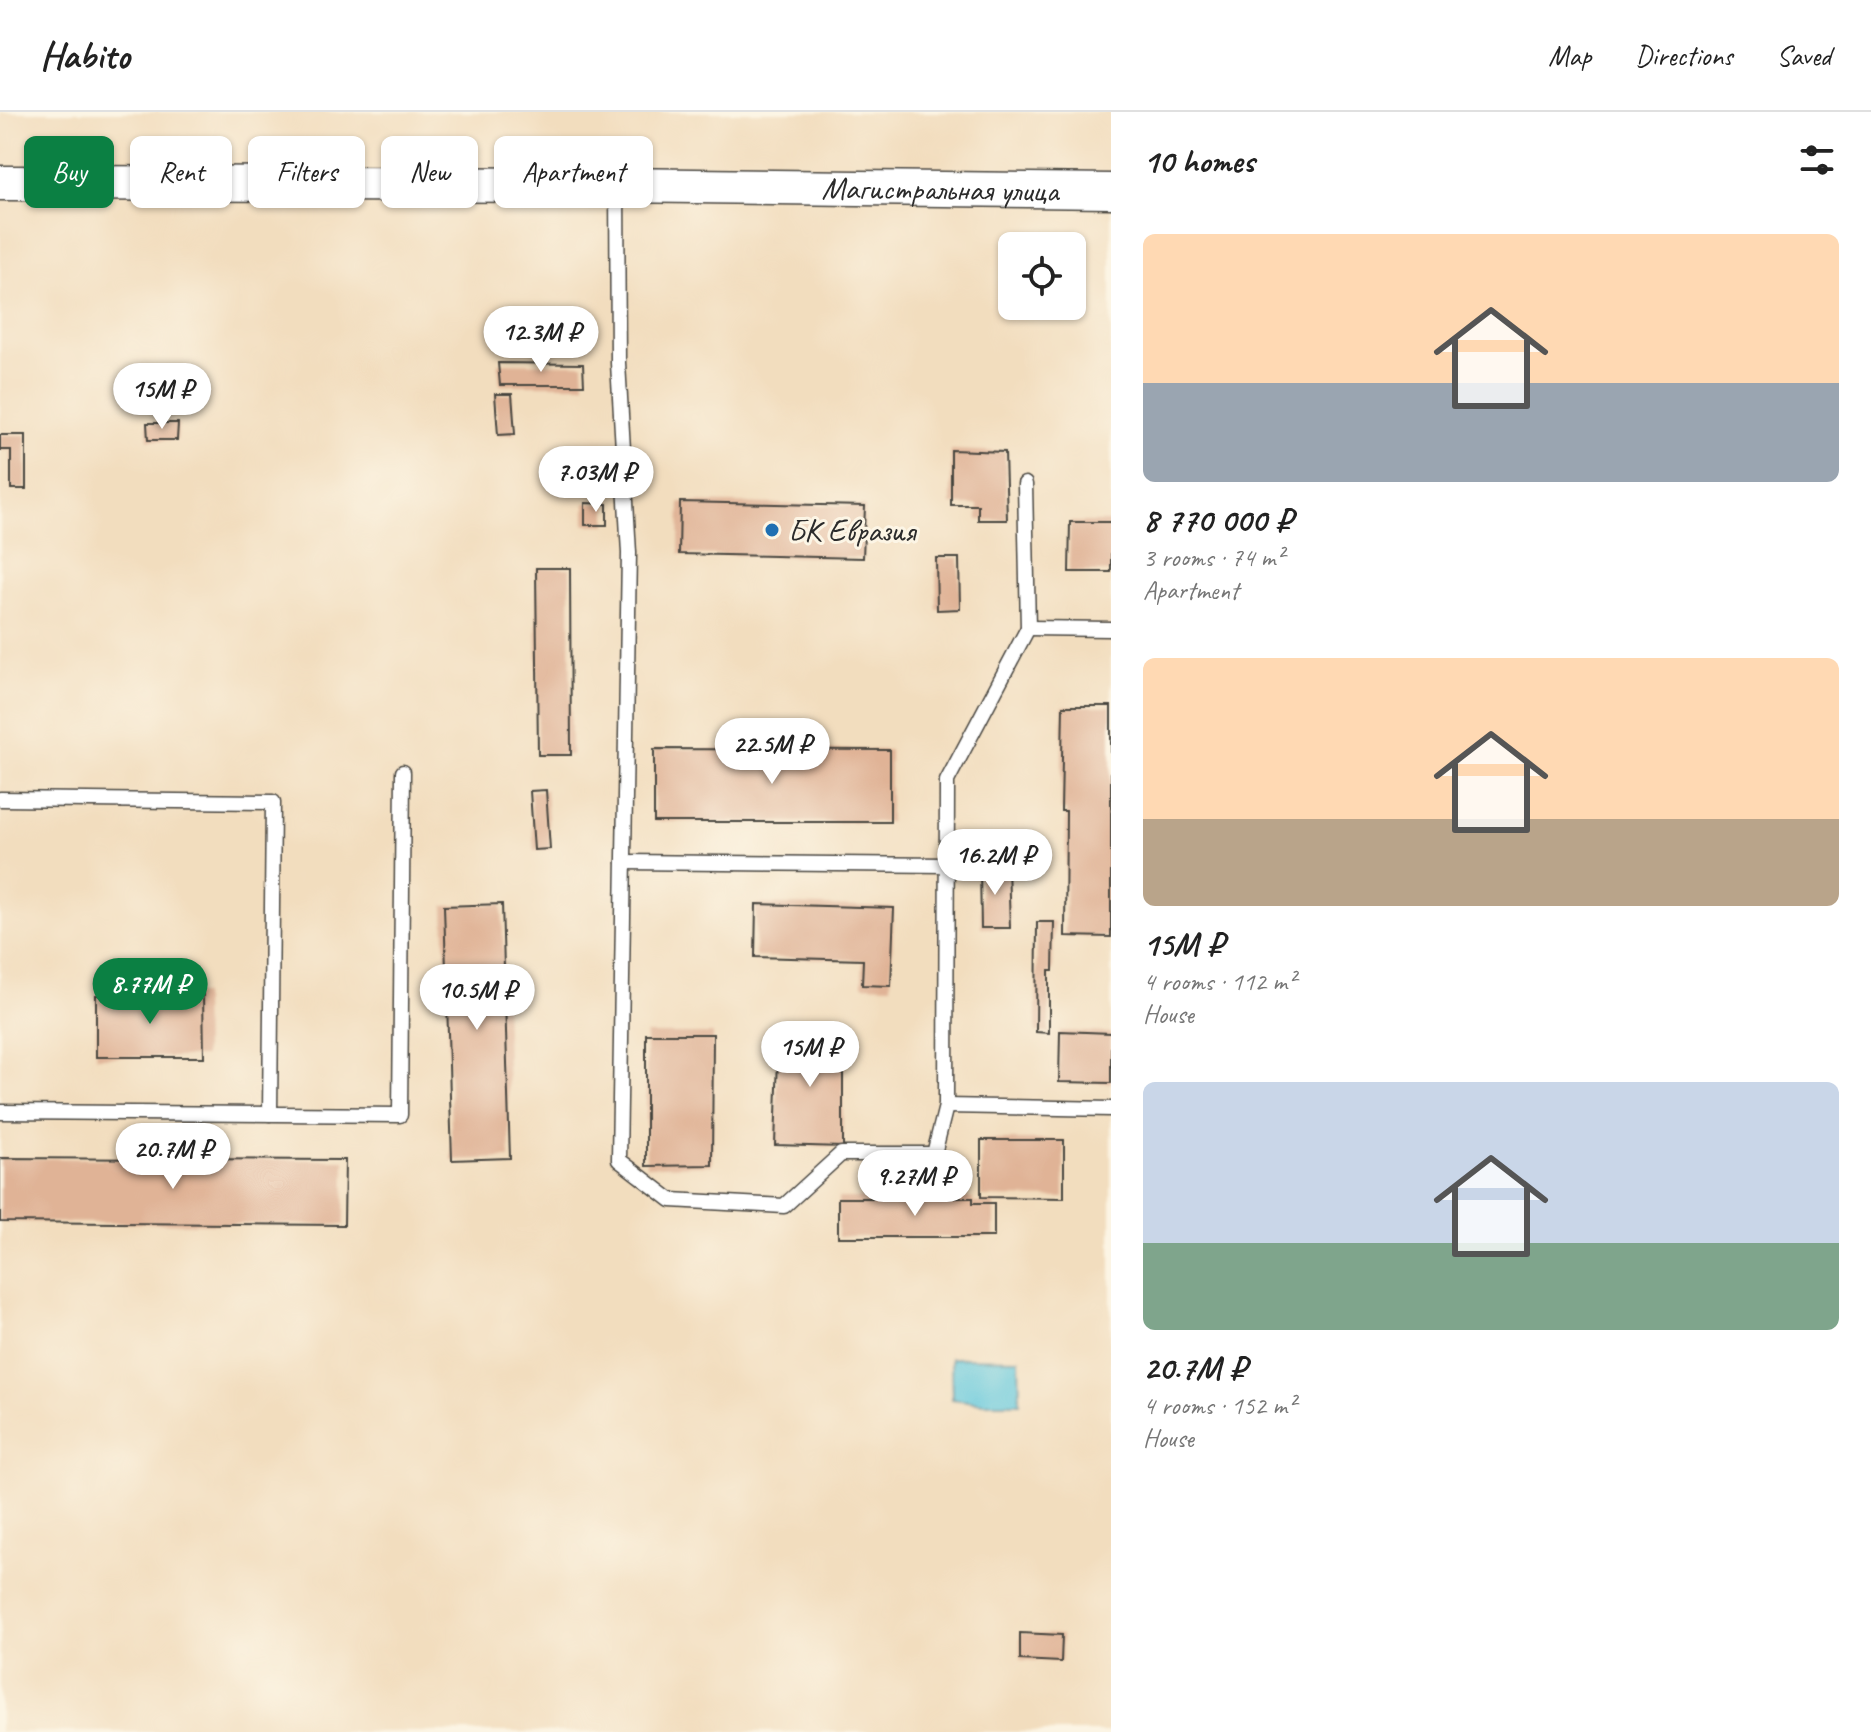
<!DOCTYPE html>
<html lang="en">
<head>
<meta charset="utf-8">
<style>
  body { margin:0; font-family:Caveat,sans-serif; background:#f6f6f6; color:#222; height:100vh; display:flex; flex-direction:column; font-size:30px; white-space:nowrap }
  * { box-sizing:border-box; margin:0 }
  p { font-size:26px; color:#767676 }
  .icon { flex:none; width:44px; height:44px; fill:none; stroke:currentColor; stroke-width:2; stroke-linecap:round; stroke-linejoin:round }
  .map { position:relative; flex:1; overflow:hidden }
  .details { display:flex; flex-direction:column; background:#fff; width:760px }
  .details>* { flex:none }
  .hud { position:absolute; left:24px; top:24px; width:760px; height:72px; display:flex; gap:16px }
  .fabs { position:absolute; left:998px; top:120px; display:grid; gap:16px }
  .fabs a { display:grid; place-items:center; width:88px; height:88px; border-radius:12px; background:#fff; box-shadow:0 2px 6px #0004; font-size:40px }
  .price { position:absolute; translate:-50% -68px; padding:0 18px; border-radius:28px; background:#fff; color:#222; font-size:26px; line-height:52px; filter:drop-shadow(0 2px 4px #0008) }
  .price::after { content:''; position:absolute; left:50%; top:48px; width:24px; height:18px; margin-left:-12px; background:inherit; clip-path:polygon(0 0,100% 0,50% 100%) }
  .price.current { background:#0b8043; color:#fff }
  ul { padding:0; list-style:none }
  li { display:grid; align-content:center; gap:16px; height:424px; padding:0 32px }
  li span { display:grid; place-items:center; height:248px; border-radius:12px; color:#555 }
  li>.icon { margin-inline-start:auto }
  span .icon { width:144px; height:144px; fill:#fffc; stroke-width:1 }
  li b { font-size:34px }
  h2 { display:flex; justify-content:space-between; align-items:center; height:96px; padding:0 32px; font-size:34px }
  .tag { padding:0 28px; border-radius:12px; background:#fff; box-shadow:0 2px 6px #0004; font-size:28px; line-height:72px }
  .tag.current { background:#0b8043; color:#fff }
  header { display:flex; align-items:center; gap:48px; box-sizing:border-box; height:112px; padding:0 40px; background:#fff; border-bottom:2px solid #e0e0e0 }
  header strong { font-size:38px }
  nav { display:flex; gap:44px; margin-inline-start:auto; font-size:28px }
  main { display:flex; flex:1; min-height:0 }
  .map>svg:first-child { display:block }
</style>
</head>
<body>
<header>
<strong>Habito</strong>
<nav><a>Map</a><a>Directions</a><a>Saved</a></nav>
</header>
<main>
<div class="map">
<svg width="1111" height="1620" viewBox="0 0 1111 1620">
  <rect width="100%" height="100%" fill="#fcf5e5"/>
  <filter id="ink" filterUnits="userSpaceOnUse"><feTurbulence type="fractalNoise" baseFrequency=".0125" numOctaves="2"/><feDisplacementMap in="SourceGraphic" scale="16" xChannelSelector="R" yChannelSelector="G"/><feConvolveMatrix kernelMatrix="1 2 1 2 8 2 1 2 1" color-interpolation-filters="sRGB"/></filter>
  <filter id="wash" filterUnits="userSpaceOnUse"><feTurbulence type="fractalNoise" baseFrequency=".006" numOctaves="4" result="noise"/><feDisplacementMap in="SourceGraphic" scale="32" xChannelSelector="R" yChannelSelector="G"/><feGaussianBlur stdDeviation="1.8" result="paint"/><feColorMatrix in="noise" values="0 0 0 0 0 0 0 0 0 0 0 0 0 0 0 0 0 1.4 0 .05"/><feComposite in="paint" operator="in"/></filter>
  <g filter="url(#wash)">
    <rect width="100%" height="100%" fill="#f2ddbe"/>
    <path fill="#60c7dc" stroke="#467984" stroke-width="2" d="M951,1246L1019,1247L1020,1291H984L952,1287Z"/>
    <g id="blocks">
      <g fill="#e0b396">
        <path d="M498,251L583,252L584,273H500Z"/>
        <path d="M495,282H512L515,322L498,323Z"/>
        <path d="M147,311H178L177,328H148Z"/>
        <path d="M0,323H26V377H11V338H0Z"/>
        <path d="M951,338L1005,340L1007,408H978V393H951Z"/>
        <path d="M680,390L865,394L863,446L679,442Z"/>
        <path d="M585,391L607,392V413H585Z"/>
        <path d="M1070,410H1111V460H1069Z"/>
        <path d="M936,446H959L960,497L937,498Z"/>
        <path d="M536,456H570L571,643H538Z"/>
        <path d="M1063,594H1111V825L1065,824L1066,699H1061Z"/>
        <path d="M654,637L890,638V710H654Z"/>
        <path d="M546,678L550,737L534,738L530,679Z"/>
        <path d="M1008,754L1010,816H981L980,755Z"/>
        <path d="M502,792L510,1046L452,1048L444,794Z"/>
        <path d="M756,792L894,796L891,874L862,873L863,848L755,845Z"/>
        <path d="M1037,810H1054L1053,859H1049V921L1036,920Z"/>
        <path d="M203,882L204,945H96V883Z"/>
        <path d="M779,918L843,919V1035L775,1033Z"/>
        <path d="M1060,919L1111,921V971L1059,970Z"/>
        <path d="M646,922H713L712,1053L646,1054Z"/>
        <path d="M981,1028H1064V1086L981,1085Z"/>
        <path d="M0,1046L345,1048L344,1113L0,1110Z"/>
        <path d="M838,1086H973V1091H994V1125H838Z"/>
        <path d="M1020,1521L1062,1523L1061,1550L1020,1548Z"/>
      </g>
    </g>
  </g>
  <g filter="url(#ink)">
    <use href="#blocks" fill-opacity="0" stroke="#494641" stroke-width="2"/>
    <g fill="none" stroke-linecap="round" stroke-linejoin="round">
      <defs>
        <g id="service">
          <path d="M617,73L618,251L629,441L619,1048L671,1088L784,1094L841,1042H934L946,994L947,669L1028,516L1025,372"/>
          <path d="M1028,516L1111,517"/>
          <path d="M0,687L273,690L270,1002"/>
          <path d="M624,750L947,753"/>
          <path d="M946,994L1111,997"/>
          <path d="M0,1000L400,1003L403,660"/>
        </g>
        <g id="tertiary">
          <path id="s1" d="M0,71L617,73L1111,79"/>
        </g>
      </defs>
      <use href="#service" stroke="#494641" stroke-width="17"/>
      <use href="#tertiary" stroke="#494641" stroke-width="37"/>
      <use href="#service" stroke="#fff" stroke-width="14"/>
      <use href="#tertiary" stroke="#fff" stroke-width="34"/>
    </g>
  </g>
  <circle fill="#1f6fb2" stroke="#fcf5e5" stroke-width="3" cx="772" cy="418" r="8"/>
  <g text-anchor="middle" stroke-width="6" stroke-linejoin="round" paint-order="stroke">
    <g font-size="32" fill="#2b2b2b" stroke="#fcf5e5">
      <text dy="11" stroke="none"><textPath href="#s1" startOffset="940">Магистральная улица</textPath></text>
    </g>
    <g font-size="32" fill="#2b2b2b" stroke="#fcf5e5" text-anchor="start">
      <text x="788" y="429">БК Евразия</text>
    </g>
  </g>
</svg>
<div class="fabs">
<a><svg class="icon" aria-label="locate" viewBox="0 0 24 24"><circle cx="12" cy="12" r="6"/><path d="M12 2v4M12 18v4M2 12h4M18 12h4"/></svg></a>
</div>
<b class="price" style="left:541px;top:262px">12.3M ₽</b>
<b class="price" style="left:162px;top:319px">15M ₽</b>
<b class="price" style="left:596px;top:402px">7.03M ₽</b>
<b class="price" style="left:772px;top:674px">22.5M ₽</b>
<b class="price" style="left:995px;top:785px">16.2M ₽</b>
<b class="price current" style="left:150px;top:914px">8.77M ₽</b>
<b class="price" style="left:477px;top:920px">10.5M ₽</b>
<b class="price" style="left:810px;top:977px">15M ₽</b>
<b class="price" style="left:173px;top:1079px">20.7M ₽</b>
<b class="price" style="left:915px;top:1106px">9.27M ₽</b>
<div class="hud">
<a class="tag current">Buy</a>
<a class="tag">Rent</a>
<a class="tag">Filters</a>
<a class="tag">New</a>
<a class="tag">Apartment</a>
</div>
</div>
<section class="details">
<h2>10 homes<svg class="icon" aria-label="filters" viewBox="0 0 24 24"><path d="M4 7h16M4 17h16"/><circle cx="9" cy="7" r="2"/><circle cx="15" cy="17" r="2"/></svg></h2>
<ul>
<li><span style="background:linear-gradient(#ffd9b3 60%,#9aa5b1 0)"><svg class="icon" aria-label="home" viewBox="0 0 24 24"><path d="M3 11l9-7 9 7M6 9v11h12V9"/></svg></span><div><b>8 770 000 ₽</b><p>3 rooms · 74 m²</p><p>Apartment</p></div></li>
<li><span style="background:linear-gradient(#ffd9b3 65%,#b9a48a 0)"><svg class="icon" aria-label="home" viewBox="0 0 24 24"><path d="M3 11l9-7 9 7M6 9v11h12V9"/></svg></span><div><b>15M ₽</b><p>4 rooms · 112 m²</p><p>House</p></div></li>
<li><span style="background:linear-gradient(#c9d6e8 65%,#7fa58c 0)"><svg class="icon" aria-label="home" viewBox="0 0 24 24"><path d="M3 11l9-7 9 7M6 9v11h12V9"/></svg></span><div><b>20.7M ₽</b><p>4 rooms · 152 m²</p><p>House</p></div></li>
</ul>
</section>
</main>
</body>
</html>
